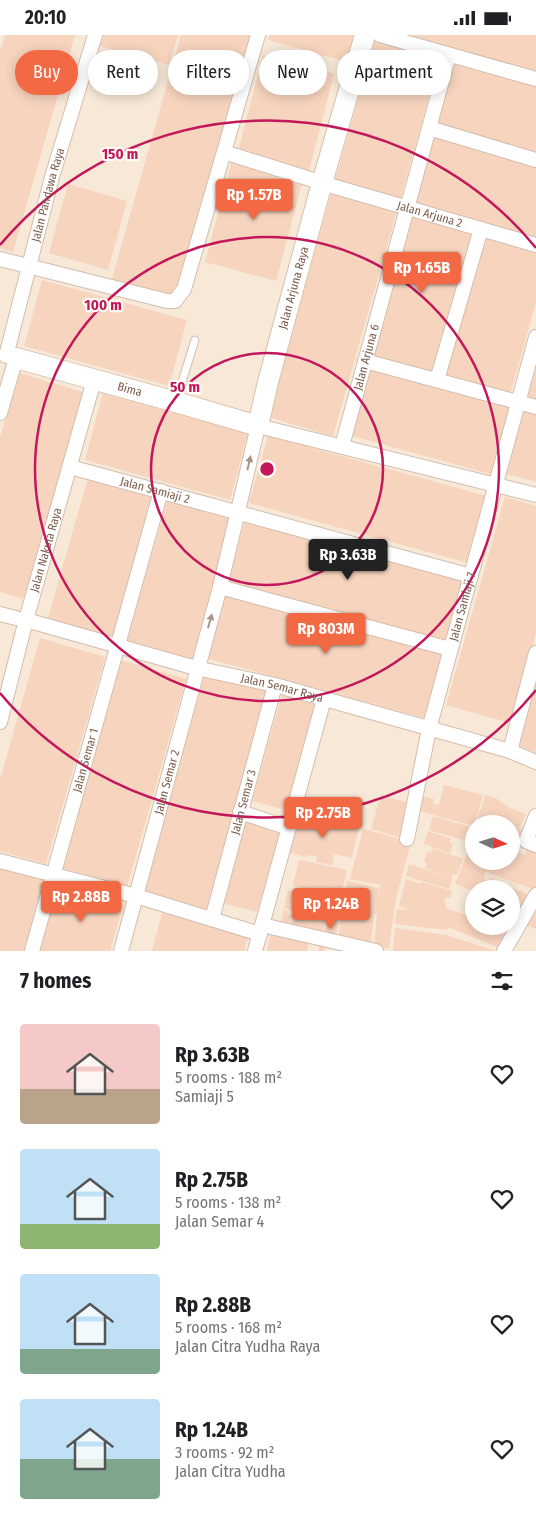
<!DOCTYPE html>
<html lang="en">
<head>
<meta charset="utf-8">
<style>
  body { margin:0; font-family:"Fira Sans Condensed",sans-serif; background:#f6f6f6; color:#202124; height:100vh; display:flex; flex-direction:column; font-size:19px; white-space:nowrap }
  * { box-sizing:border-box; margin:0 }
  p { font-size:16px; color:#757577 }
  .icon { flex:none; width:28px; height:28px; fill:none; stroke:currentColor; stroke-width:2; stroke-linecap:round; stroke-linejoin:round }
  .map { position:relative; height:916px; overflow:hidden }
  .side { display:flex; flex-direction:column; background:#fff; flex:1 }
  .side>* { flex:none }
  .guide { position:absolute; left:15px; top:15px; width:506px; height:45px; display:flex; gap:10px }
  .needle { width:32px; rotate:94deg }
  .tools { position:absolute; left:465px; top:780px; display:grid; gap:10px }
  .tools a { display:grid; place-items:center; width:55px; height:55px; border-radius:50%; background:#fff; box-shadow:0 2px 12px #0003; font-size:25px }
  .price { position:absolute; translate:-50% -42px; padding:0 11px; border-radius:5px; background:#f36944; color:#fff; font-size:16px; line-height:32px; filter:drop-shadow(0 1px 2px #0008) }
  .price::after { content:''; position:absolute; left:50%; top:30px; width:15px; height:11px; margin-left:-8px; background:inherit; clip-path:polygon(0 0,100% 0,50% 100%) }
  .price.current { background:#222; color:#fff }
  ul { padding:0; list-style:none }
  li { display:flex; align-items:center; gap:15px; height:125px; padding:0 20px }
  li span { display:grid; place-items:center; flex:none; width:140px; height:100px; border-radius:5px; color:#555 }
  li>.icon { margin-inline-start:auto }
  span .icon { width:60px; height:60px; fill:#fffc; stroke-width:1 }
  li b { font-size:21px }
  h2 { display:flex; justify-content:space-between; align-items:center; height:60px; padding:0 20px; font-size:21px }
  .chip { padding:0 18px; border-radius:22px; background:#fff; box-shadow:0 2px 12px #0003; font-size:18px; line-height:45px }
  .chip.current { background:#f36944; color:#fff }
  .status { display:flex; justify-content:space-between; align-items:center; height:35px; padding:0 25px; background:#fff; direction:ltr }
  .status svg { height:14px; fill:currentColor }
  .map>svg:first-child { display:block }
</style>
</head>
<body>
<div class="status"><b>20:10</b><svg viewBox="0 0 49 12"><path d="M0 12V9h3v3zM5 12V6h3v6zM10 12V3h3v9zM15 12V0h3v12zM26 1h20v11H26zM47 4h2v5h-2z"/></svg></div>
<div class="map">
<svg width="536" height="916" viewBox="0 0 536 916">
  <rect width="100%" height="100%" fill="#fef6ea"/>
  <path fill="#f7e8d7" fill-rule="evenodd" d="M0,0H536V916H0ZM474,789H511V826H474ZM474,854H511V891H474Z"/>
  <g fill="#f7d4be">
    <path d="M5,0H75L13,217L0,213V17Z"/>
    <path d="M103,0H178L169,30L100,11Z"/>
    <path d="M181,0H251L184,237L173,263L111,247Z"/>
    <path d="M270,0H354L347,27L268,5Z"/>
    <path d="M399,0H536V38Z"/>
    <path d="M375,4L440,23L399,168L334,149Z"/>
    <path d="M263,20L334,39L309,136L238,117Z"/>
    <path d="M452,25L536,48V120L434,92Z"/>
    <path d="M432,102L536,130V202L414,168Z"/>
    <path d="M232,126L303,145L276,246L205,227Z"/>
    <path d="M68,149L127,166L108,235L49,218Z"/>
    <path d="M333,153L398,172L333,401L268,382Z"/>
    <path d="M411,177L475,195L434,341L369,323Z"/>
    <path d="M486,198L536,212V268L509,363L445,344Z"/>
    <path d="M42,245L187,285L169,351L24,311Z"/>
    <path d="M367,334L512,373L494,440L349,400Z"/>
    <path d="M535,336H536V368L527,366Z"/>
    <path d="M19,338L83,357L24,564L0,557V403Z"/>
    <path d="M103,358L248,398L230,465L85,425Z"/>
    <path d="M525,373L536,376V447L507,439Z"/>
    <path d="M268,401L490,462L472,529L249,468Z"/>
    <path d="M89,439L153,458L112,604L47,586Z"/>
    <path d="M505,462L536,471V598L510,688L446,670Z"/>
    <path d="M168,463L232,481L191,628L126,609Z"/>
    <path d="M246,482L468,543L450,610L227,549Z"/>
    <path d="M224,556L446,617L428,684L206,623Z"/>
    <path d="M40,603L105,622L46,829L0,816V745Z"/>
    <path d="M121,625L186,644L127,852L62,833Z"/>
    <path d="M206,635L271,654L207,878L142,860Z"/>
    <path d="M536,639V717L515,711Z"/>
    <path d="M282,660L316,670L286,775L252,766Z"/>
    <path d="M444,750L483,760L474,791L419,776L423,761L434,764L433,769L439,770Z"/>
    <path d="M381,760L409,768L399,802L371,794Z"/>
    <path d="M485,760L496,763L508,772L526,779L519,794L527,797L524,806L511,802V789H476Z"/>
    <path d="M298,777L319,781L318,788L343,790L344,788L359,791L352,823L334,819L332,830L316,827L317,821L308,820L307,822L289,818Z"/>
    <path d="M433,781L470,792L466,806L429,795Z"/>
    <path d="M246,787L280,797L257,877L223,868Z"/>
    <path d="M363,794L411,807L396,863L389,913L374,912L377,879H374L371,908L338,904L347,846L379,853L378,863L381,850L350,844Z"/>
    <path d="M428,796L451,804L449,807L453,809L450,818L424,809Z"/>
    <path d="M474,802V826H511V806L519,809L517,816L525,820L529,810L536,812V855L486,837L483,844L487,845L484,854H474V856L455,849Z"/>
    <path d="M432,813L463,824L457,840L453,839L452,843L425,833L427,828L424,827L427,817L431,818Z"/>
    <path d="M299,825L347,835L341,858L319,852L318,857L293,850Z"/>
    <path d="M409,829L452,843L449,854L406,841Z"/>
    <path d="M0,831L47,844L27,916H0Z"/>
    <path d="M490,843L530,860L523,877L511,873V854H486Z"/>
    <path d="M406,844L421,849V847L452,856L450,863L446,862L444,868L446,869L445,873L474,883V891H511V875L522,879L511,899L507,897L502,914L448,892L447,895L395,889L397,874L409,875L399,871Z"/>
    <path d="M58,851L123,870L110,916H40Z"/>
    <path d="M294,853L340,863L335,884L326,882L321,902L290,891L292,883H291L288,894L280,892L284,875L288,876V879L292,880L293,876L284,873L288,855L293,857Z"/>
    <path d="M532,874L536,876V894L526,890Z"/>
    <path d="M162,878L248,902L244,916H152Z"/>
    <path d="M327,885L339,888L335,905L323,902Z"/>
    <path d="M395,893L446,900L496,916H393Z"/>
    <path d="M271,896L309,904L307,916H267Z"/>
    <path d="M321,905L327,908L324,916H318Z"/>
  </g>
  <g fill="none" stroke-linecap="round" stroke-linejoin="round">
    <defs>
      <path id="lane" d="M176,366L195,305"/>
      <g id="street">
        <path d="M380,0L536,44"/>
        <path d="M429,93L536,125"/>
        <path id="s1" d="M224,117L332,151L536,210"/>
        <path d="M0,224L167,266H175L184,254L258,0"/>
        <path d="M365,326L536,372"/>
        <path d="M437,345L481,194"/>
        <path id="s2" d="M0,378L16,323L6,321L52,142L95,0"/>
        <path id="s3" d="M342,411L449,20"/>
        <path id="s4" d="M70,432L471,541"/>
        <path d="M220,552L450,614"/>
        <path d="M0,579L16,583"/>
        <path id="s5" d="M26,585L196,633L275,650L510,716L536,727"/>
        <path id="s6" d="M0,687L26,585L94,345"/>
        <path d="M510,716L536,618"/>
        <path d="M240,777L289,793"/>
        <path d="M536,781L526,806L536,810"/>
        <path id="s7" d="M407,804L429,694L536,302"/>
        <path d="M0,826L136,861L260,899"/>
        <path id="s8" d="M212,884L275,650"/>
        <path d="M262,890L376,916"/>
        <path id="s9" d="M32,916L161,456"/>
        <path id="s10" d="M121,916L220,552L258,391L536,460"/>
        <path d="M255,916L324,664"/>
        <path d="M504,916L536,860"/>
      </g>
      <g id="secondary">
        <path id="s11" d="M16,323L176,367L258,391L268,347L322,148L365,0"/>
      </g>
    </defs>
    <use href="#lane" stroke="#d3bdad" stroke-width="9"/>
    <use href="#street" stroke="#d3bdad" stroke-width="16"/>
    <use href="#secondary" stroke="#d9c0ac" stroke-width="22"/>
    <use href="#lane" stroke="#fff" stroke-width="7"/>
    <use href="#street" stroke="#fff" stroke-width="14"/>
    <use href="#secondary" stroke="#fff" stroke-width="20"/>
  </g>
  <defs><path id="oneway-solid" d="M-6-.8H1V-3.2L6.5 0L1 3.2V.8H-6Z" transform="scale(1.25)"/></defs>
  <g fill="#aa9489">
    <use href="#oneway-solid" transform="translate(249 428) rotate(-77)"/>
    <use href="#oneway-solid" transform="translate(210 586) rotate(-74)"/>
  </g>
  <g fill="none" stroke="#c2185b" stroke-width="2.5">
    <circle cx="267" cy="434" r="116"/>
    <circle cx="267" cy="434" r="232"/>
    <path d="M536 655A348 348 0 0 1 0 658M0 210A348 348 0 0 1 536 213"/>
  </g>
  <g text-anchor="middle" stroke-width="4.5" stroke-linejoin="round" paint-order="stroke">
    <g font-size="12" fill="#7d5b49" stroke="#fffaf2">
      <text dy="4" stroke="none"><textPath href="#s2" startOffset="234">Jalan Pandawa Raya</textPath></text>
      <text dy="4" stroke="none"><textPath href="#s1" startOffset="215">Jalan Arjuna 2</textPath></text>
      <text dy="4" stroke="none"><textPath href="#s11" startOffset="394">Jalan Arjuna Raya</textPath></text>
      <text dy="4" stroke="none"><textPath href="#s3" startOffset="92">Jalan Arjuna 6</textPath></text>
      <text dy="4" stroke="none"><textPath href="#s11" startOffset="118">Bima</textPath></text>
      <text dy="4" stroke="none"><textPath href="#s4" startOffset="88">Jalan Samiaji 2</textPath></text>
      <text dy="4" stroke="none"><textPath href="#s6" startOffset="178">Jalan Nakula Raya</textPath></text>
      <text dy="4" stroke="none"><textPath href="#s7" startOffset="239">Jalan Samiaji 7</textPath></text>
      <text dy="4" stroke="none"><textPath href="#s5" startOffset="265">Jalan Semar Raya</textPath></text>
      <text dy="4" stroke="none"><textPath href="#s9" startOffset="198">Jalan Semar 1</textPath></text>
      <text dy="4" stroke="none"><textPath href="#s10" startOffset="175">Jalan Semar 2</textPath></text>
      <text dy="4" stroke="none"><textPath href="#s8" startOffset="121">Jalan Semar 3</textPath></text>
    </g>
  </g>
  <circle cx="267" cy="434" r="8" fill="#c2185b" stroke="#fffaf2" stroke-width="2.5"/>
  <g font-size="15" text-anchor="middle" font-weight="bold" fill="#c2185b" stroke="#fffaf2" stroke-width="4.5" stroke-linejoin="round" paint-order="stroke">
    <text x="120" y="124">150 m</text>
    <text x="103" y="275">100 m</text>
    <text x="185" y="357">50 m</text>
  </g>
</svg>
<div class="tools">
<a><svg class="needle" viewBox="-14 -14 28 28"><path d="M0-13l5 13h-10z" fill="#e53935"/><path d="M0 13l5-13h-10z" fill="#757577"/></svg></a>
<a><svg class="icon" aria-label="layers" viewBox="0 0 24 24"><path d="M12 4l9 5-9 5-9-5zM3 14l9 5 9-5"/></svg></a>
</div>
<b class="price" style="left:254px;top:186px">Rp 1.57B</b>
<b class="price" style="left:422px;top:259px">Rp 1.65B</b>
<b class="price current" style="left:348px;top:546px">Rp 3.63B</b>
<b class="price" style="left:326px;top:620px">Rp 803M</b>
<b class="price" style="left:323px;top:804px">Rp 2.75B</b>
<b class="price" style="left:81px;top:888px">Rp 2.88B</b>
<b class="price" style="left:331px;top:895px">Rp 1.24B</b>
<div class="guide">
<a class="chip current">Buy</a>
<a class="chip">Rent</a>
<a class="chip">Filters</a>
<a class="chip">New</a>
<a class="chip">Apartment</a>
</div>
</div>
<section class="side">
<h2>7 homes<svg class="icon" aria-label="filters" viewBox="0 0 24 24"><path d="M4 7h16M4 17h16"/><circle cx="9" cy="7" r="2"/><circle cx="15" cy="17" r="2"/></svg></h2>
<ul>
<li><span style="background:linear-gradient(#f6c9c9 65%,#b9a48a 0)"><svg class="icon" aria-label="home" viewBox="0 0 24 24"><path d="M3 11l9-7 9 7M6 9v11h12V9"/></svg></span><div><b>Rp 3.63B</b><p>5 rooms · 188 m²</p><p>Samiaji 5</p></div><svg class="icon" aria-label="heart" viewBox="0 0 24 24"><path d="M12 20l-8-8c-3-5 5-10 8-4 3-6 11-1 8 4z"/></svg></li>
<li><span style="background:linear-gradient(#bfe0f5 75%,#8fb573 0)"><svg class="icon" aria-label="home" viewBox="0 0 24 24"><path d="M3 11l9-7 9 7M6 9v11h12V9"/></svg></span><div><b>Rp 2.75B</b><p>5 rooms · 138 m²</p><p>Jalan Semar 4</p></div><svg class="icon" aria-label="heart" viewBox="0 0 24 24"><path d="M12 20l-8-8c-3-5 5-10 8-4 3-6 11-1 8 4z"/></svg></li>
<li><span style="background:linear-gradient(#bfe0f5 75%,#7fa58c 0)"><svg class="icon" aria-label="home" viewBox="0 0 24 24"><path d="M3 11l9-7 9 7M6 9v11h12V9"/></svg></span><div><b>Rp 2.88B</b><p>5 rooms · 168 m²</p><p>Jalan Citra Yudha Raya</p></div><svg class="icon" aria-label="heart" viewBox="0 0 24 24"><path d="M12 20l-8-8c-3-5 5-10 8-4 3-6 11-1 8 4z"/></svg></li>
<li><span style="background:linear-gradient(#bfe0f5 60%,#7fa58c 0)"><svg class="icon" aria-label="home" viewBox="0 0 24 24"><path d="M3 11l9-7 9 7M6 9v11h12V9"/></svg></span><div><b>Rp 1.24B</b><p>3 rooms · 92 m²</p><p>Jalan Citra Yudha</p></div><svg class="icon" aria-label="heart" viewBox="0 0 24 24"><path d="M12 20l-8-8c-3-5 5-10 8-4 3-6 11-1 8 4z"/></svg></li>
</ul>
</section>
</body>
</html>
